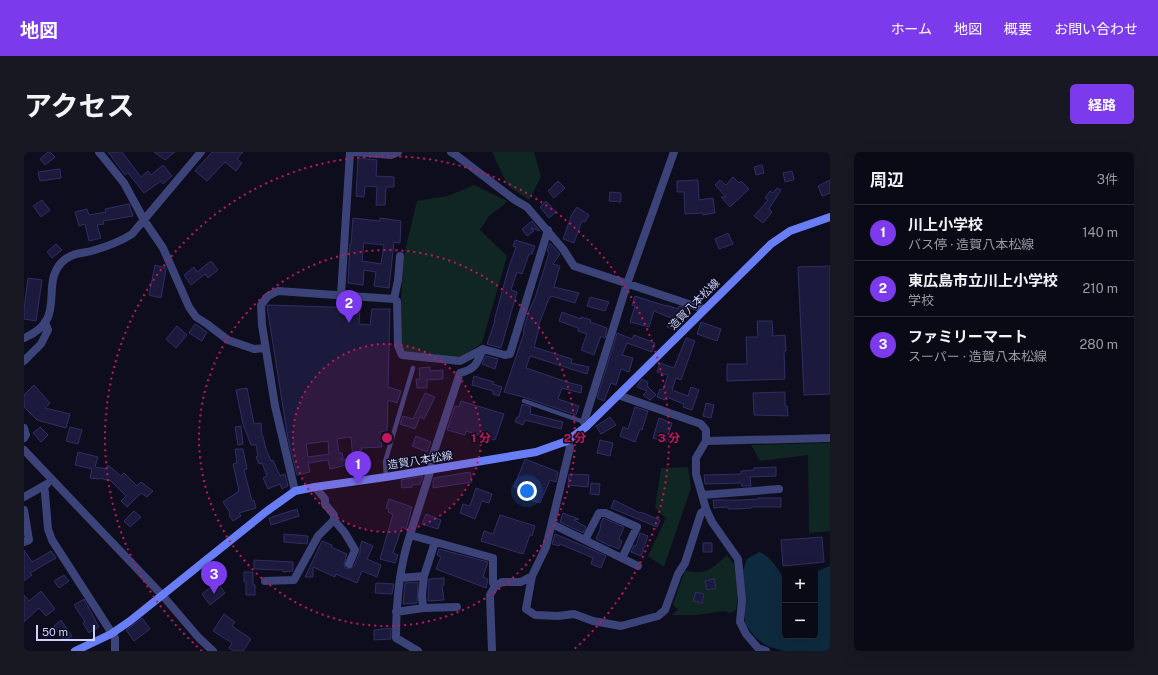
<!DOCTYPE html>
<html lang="ja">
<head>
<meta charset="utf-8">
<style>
  body { margin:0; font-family:"Public Sans","Noto Sans JP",sans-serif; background:#181823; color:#f1f3f6 }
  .controls { position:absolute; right:12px; bottom:12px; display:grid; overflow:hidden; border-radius:6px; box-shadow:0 4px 16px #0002 }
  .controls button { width:36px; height:36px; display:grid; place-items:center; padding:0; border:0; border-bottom:1px solid #2a2b35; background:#0a0a16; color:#f1f3f6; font:20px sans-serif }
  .scale { position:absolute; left:12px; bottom:10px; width:59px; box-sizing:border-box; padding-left:4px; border:2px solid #cccffc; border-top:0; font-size:11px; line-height:14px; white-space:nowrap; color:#cccffc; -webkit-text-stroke:3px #0d0d1d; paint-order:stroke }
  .you { position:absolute; left:503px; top:339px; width:14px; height:14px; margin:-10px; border:3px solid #fff; border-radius:50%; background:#1a73e8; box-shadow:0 0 0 6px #1a73e833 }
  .badge { display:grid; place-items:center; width:26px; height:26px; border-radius:50%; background:#7c3aed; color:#fff; font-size:13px; font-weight:700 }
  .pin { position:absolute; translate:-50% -33px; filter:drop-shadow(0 1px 2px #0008) }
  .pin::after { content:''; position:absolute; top:21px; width:14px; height:12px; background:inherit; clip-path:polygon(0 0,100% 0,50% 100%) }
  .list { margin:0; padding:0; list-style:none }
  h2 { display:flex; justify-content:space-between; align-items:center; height:52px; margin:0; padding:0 16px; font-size:17px }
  h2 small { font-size:13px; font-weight:400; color:#999aa1 }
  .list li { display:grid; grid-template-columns:26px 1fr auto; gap:12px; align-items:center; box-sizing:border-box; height:56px; padding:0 16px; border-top:1px solid #2a2b35 }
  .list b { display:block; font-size:15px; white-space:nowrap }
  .list p { margin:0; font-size:13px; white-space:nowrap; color:#999aa1 }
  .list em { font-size:13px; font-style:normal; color:#999aa1 }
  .map { position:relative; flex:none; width:806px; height:499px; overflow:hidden; border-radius:6px }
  header { display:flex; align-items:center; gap:24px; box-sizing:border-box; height:56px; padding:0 20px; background:#7c3aed; color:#fff }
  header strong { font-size:19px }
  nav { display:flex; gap:22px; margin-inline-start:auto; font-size:14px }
  .intro { display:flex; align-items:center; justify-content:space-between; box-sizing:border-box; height:96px; padding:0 24px }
  h1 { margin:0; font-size:28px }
  .button { padding:10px 18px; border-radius:6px; background:#7c3aed; color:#fff; font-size:14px; font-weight:700 }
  main { display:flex; gap:24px; padding:0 24px }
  aside { flex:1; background:#0a0a16; border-radius:6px; box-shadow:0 4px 16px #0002 }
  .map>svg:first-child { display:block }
</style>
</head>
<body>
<header>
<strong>地図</strong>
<nav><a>ホーム</a><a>地図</a><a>概要</a><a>お問い合わせ</a></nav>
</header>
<div class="intro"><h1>アクセス</h1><a class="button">経路</a></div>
<main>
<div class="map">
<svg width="806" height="499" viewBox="0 0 806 499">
  <rect width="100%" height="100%" fill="#0d0d1d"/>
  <path fill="#102622" d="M468 0H510L517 25 505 48 484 34Z
    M450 33 483 49 481 52 465 64 456 78 483 104 458 191 434 207H408L375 197 379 108 388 69 393 49 424 44Z
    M806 291V379L785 381 784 303 736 309 727 293Z
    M664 315 667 336 640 415 624 404 642 366 631 356 637 316Z
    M703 403 710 412 714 443 712 458 707 461 699 459 673 463H647L654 458 649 452 661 418C680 425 690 415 703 403Z"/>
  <path fill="#0e2a3f" d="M735 400C744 402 752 414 757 422 759 425 758 428 761 431V484H791V420L806 414V499H760L743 494 731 485 721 472V441L719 419 723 407Z"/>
  <path fill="#1b1a3c" stroke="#2f2e67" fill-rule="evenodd" d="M24 0H26L31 5 21 13 16 7Z
    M84 0H98L117 25 124 19 127 23 139 13 148 24 139 32 137 29 120 41 104 21 101 23Z
    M130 0H151L141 8Z
    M188 0H219L213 7 218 11 212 19 201 10 183 29 171 19Z
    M334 6 353 8 352 24 370 25V35H362L361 53H352L353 35 341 34 340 45 332 44Z
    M738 13 740 21 732 23 730 15Z
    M36 17 37 26 16 29 14 20Z
    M768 19 770 28 761 30 759 21Z
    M709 25 715 31 717 29 725 37 706 55 697 45H702L691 33 696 28 702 33Z
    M674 28 675 48 689 46 691 61 679 63V61L661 62 660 40H653V29Z
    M806 28V41L798 44 794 34Z
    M534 29 541 36 530 46 524 39Z
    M753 36 757 38 745 57 748 60 739 71 730 64 744 48 741 46 746 39 749 41Z
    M586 40 597 41V50L585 49Z
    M18 48 26 58 17 65 9 54Z
    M522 49 532 60 525 66 516 55Z
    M105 52 109 64 79 69 80 72 73 73 77 86 65 89 61 72 55 74 51 60 63 57 65 63 82 60 81 57Z
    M553 55 565 63 561 70 558 69 550 91 539 87 548 62Z
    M329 66 356 69V66L377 69 376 91 370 90 365 136 350 134 352 120 340 118 339 133 324 131 326 92H327ZM340 91 360 93 357 112 338 109Z
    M508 69 516 79 507 76 510 79 503 84 498 77Z
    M704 81 709 92 695 97 691 87Z
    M491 88 511 94 508 102H505L498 122 493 120 487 138 493 140 477 196 463 192 471 169H470L484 118 492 95 489 94Z
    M526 91 536 102 529 112 536 114 530 135 555 141 551 151 527 144 526 146H525L514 175 515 176 510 195 548 207 547 211 565 215 563 222 506 204 502 216 543 230 558 234 557 241 538 236 534 247 555 254 552 263 499 245 480 240 500 181 499 180 505 159 511 146 525 101 523 99Z
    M32 92 38 98 28 106 23 100Z
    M187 109 194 118 184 126 181 122 167 133 160 123 170 115 173 120Z
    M131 113 142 116V117L137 146 125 143Z
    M806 114V242L780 243 774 115Z
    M4 126 18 128 12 169 0 167V157Z
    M611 144 642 154V153L654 157 655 154 663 157 661 163 658 162 652 178 643 175 647 166 630 159 625 175 606 170 611 154 608 153Z
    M566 145 585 150 581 159 563 154Z
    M244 153 336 156 335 172 346 173 348 157H366L364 235 377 239 373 251 364 248 363 279 356 280 358 295 337 296 338 298 335 299 336 312H327L306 317 304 308 284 311 286 320 273 323 264 287 243 154ZM327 285 329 307 316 308V307L319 306 318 301H315L313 287ZM304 289 305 302 284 305 282 292Z
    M538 160 557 167V165L567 168 566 170 583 176 581 186 577 184 570 203 557 198 563 182 554 179V176L535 169Z
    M733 169H748L749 184 761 183 762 199H760L761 227 703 229V212H723L722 185H734Z
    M677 170 697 177 693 189 673 182Z
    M171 172 183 180 178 189 165 181Z
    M153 174 163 183 152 196 142 187Z
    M593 181 608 187 610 183 631 191 628 200 603 191 598 203 609 206 605 220 597 217 592 233 587 231 580 249 573 246Z
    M662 186 671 189 657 228 652 226 648 238 664 244 667 235 675 238 668 258 659 255 660 252 642 245 641 248 633 245 636 237 639 238 644 223 633 220 636 211 650 216Z
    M462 204 474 207 471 217 458 212Z
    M406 215V219L419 218V227L403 228V236H393L392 227H396L395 216Z
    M450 224 470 230 469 232 478 235 475 244 469 242V239L448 233Z
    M618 227 624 230 623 234 632 243 626 248 619 243 623 239 613 235 615 231Z
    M10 233 26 251 21 256 46 262 42 276 13 268 0 255V243Z
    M223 236 230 272 237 271 238 284H239L242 297 247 309 249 308 256 324 261 322 264 334 258 337 256 332 244 337 239 326 243 324 238 311 235 312 232 305 234 304 232 293H227L219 272 212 238Z
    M761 240V254H763L764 264 730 263 729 241Z
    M401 241 411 245 400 267 396 265 391 277 376 272 379 264 389 267Z
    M437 249 480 262 471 288 442 279 441 283 423 278 431 254 435 255Z
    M682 251 690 253 687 266 679 264Z
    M498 252 507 255 506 262 539 270 537 277 501 268 499 273 491 270 493 265H495Z
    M611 255 624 259 618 278 616 277 611 290 596 284 599 275 604 277Z
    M586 265 592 273 577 282 572 274Z
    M635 266 648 271 642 290 629 286Z
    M217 274 219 292 214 293 211 275Z
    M16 275 24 283 17 290 9 281Z
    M46 275 58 278 54 292 42 289Z
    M392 284 407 290 403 300 388 294Z
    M576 288 589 291 586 304 573 301Z
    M211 297H219L223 317 220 318 228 349 230 348 232 356 215 361 217 364 209 369 205 363 206 361 199 350 215 339 209 312 213 311Z
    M54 300 74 305 71 315 83 317 84 313 97 324 100 321 113 334 117 330 129 339 123 345 117 341 103 355 97 349 102 344 87 329 75 326V327L66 326 68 317 51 313Z
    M501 307 534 320 532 330 526 328 516 351 507 348 509 342 490 335Z
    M752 315V324L726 325 727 334H718L717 331 681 332 680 323 717 322V319L730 318V316Z
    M446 320 448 330 409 336V330L410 326Z
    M545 322 565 323 564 335 544 333Z
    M399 324 396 332 388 333V335L378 336 377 328Z
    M567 331 576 332 575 343 566 342Z
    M452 336 468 342 465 351 458 349 451 367 436 361 439 352 446 354Z
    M734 346H757V355H727V356L713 357H704V355L690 356 689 348H718L734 347Z
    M365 347 388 355 382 377 378 375 369 401 374 403 371 411 356 407 369 362 364 360 365 357 362 356Z
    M590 348 616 361 617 360 636 368 633 375 587 356Z
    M273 357 275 364 247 373 245 366Z
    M110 359 117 365 106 375 100 369Z
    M539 361 555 367 550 368 562 375 559 381 536 370Z
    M402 362 417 368 414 377 398 372Z
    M476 363 511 374 508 384 506 383 499 402 457 389 460 379 469 382Z
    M579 366 600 375 595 387 598 389 595 397 586 393V394L572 387 577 375 576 374Z
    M616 381 624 384 617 404 607 400 610 393 612 394Z
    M260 382 284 384 283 392 260 390Z
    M531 382 560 394 582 404 577 416 567 412 569 406 536 392 535 394 528 392Z
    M798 385 800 410 759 414 757 388Z
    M298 389 308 393 307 395 323 402 320 412 321 416 325 417 330 414 336 400V395L338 389 349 394 343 407 357 413 353 425 338 419 333 431 312 422 311 425 289 415V425H281Z
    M679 391H688V400H679Z
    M415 397 464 410 459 425 464 427 462 436 412 417 417 405 413 403Z
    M0 398 8 410 27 399 32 406 6 421 8 423 0 429Z
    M230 408 269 410V419L259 420V418L230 417Z
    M220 420H229V433H231V443H222V430H220Z
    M40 423 45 429 35 436 30 429Z
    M420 426V433L418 434 420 448 404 449 405 427Z
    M690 427 692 436 683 438 681 429Z
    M193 430 201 441 186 453 178 442Z
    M394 430 393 451 379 452 381 431Z
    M352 431 370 432 368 442 351 441Z
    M17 439 31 457 22 464 15 456 0 470V443L5 449Z
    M672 440 680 442 678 451 669 449Z
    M60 447 75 475 65 481 59 471 61 470 50 453Z
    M200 462 211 470 208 474 227 487 219 499H210L205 496 208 491 189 479Z
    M118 466 126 477 110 489 102 478Z
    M37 468 48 484 40 489 30 474Z
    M367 476V487L350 488V478Z"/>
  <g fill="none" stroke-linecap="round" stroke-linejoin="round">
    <path stroke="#3b4379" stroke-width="4.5" d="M500 249 560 270
      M362 325 361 310 389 216"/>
    <path stroke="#3b4379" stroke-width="8" d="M75 0 100 31 120 68 139 96 165 155 172 165 183 172 204 188 230 197 241 196
      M330 0 367 3 374 0
      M427 0 432 3 491 48 503 55 539 97 550 114 680 157
      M317 143 326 0
      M370 147 374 128 376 104
      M0 186C44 168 16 135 37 111 47 100 58 102 71 98 84 94 96 90 108 82L177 0
      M459 197C453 211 452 217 436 221L407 309V317L386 383 469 406V431L471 434
      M0 209 17 192 24 178 21 170
      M594 243 677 272 682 278V289L672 306V322L682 357 688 370 714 407 718 448 716 470 722 482 734 496 742 499
      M563 274 560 270 603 132 650 0
      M0 276 2 283 0 286
      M543 289 546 295 522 395 508 424 502 457 511 463 534 464 550 462 569 469 597 474 634 464 641 458 654 422 661 411 677 361 682 357
      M20 335 21 341 24 377 28 388 91 486V499
      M271 339 251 254 238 173 237 153 244 144 254 139 370 147 373 149 374 194 378 203 436 209 459 197 481 203 486 202 524 78
      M678 343 755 337
      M0 345 23 332
      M0 358 5 388 0 390
      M310 368 321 381 331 398 325 412
      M528 372 614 414
      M386 383C375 416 372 451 372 486L394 499
      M561 388 575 361H581L613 375 598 406
      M376 426 400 424
      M241 429 270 428 294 384 310 368V363L301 352V347L291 335
      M399 456 398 443 400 424 411 390
      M372 460 399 456 433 455
      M468 499 466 443 471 434 478 430H497L508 424"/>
    <path stroke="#3b4379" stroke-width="8" d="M682 289 806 286
      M0 298 139 444 175 486 189 499"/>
    <path stroke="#697ef6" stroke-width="8" d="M51 499 87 482 106 469 243 359 271 339 291 335 362 325 512 300 543 289 563 274 747 92 766 79 806 65"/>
  </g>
  <circle cx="363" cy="286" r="94" fill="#c2185b" fill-opacity=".12"/>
  <g fill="none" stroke="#c2185b" stroke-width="2" stroke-dasharray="2 4">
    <circle cx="363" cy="286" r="94"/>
    <circle cx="363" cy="286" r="188"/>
    <path d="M178 499A282 282 0 1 1 548 499"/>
  </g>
  <g text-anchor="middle" stroke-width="3" stroke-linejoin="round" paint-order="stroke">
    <g font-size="11" fill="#cccffc" stroke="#0d0d1d">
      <text transform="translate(670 152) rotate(-45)" y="4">造賀八本松線</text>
      <text transform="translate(396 308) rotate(-9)" y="4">造賀八本松線</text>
    </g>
  </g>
  <circle cx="363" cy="286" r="6" fill="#c2185b" stroke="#0d0d1d" stroke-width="2"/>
  <g font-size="12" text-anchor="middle" font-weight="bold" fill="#c2185b" stroke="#0d0d1d" stroke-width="3" stroke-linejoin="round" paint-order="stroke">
    <text x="457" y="290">1 分</text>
    <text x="551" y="290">2 分</text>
    <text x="645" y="290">3 分</text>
  </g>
</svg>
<div class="controls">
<button>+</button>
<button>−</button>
</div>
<div class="scale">50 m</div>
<div class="you"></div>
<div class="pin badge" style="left:334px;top:332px">1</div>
<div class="pin badge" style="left:325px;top:171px">2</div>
<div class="pin badge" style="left:190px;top:442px">3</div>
</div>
<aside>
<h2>周辺<small>3件</small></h2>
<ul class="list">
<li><span class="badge">1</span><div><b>川上小学校</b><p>バス停 · 造賀八本松線</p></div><em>140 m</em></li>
<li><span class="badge">2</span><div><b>東広島市立川上小学校</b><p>学校</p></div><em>210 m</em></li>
<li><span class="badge">3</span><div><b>ファミリーマート</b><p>スーパー · 造賀八本松線</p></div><em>280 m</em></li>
</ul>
</aside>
</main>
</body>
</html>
